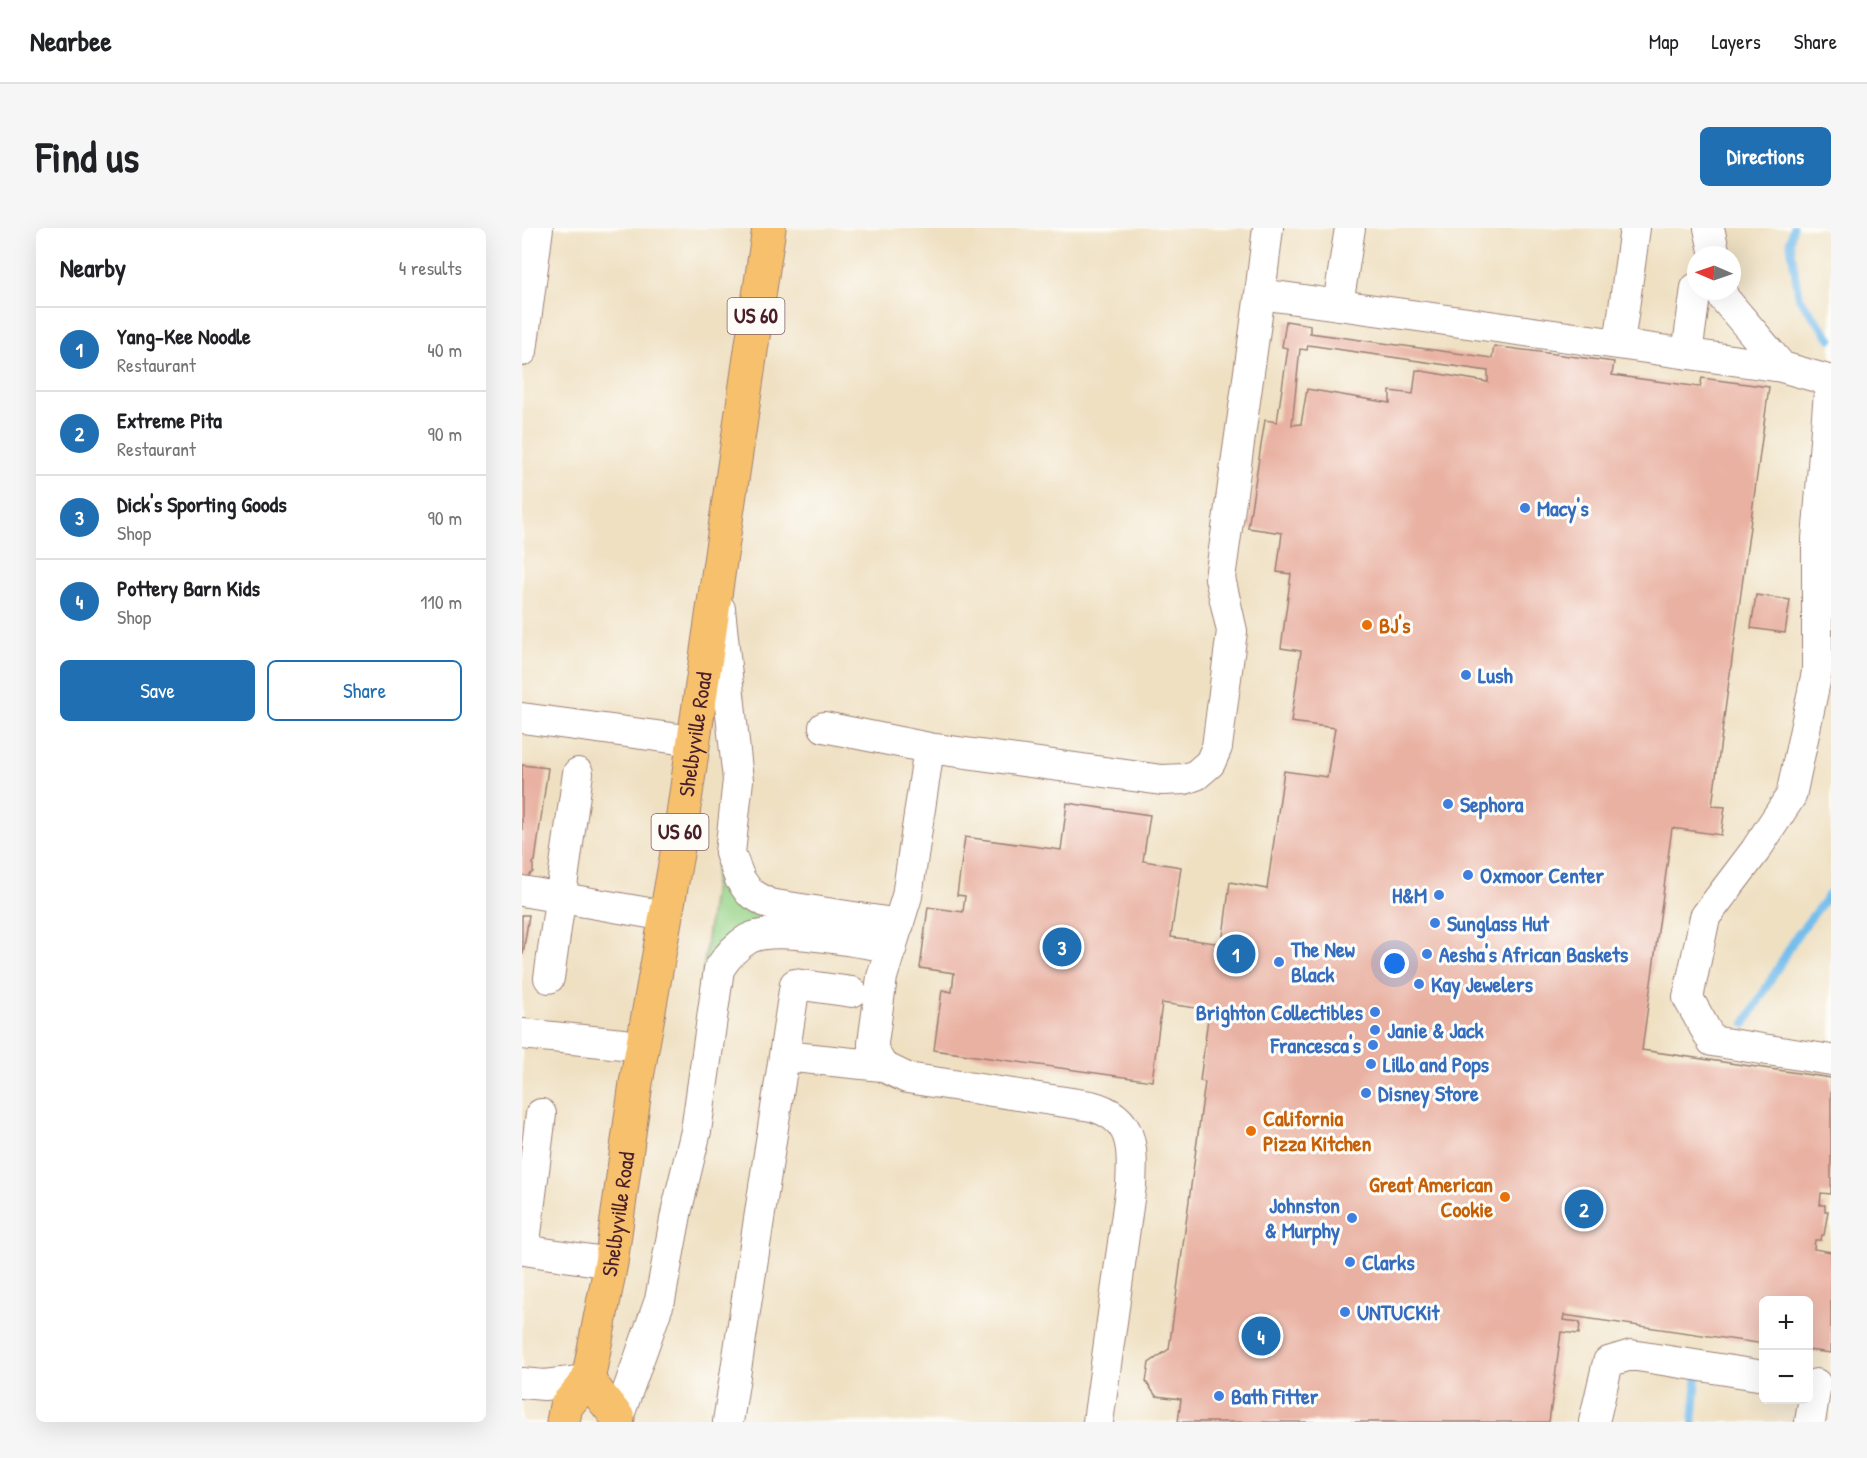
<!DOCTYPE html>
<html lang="en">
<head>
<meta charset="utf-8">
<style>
  body { margin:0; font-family:"Patrick Hand",sans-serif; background:#f6f6f6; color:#202124 }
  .controls { position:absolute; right:18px; bottom:18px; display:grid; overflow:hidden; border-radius:9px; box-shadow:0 6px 24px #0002 }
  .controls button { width:54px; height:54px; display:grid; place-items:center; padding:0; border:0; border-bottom:2px solid #e0e0e0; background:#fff; color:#202124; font:30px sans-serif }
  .compass { position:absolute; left:1165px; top:18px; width:54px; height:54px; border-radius:50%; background:#fff; box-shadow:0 6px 24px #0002; rotate:272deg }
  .you { position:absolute; left:873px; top:736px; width:21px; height:21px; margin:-15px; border:4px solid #fff; border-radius:50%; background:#1a73e8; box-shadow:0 0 0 9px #1a73e833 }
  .badge { display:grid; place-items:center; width:39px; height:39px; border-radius:50%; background:#1f6fb2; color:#fff; font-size:20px; font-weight:700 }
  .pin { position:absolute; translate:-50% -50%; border:3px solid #fff; box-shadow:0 2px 6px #0006 }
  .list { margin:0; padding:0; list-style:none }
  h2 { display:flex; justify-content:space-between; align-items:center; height:78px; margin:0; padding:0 24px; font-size:26px }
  h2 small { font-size:20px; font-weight:400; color:#757577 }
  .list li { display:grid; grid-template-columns:39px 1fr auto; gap:18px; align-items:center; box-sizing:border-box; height:84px; padding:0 24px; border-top:2px solid #e0e0e0 }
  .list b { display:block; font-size:22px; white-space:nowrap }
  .list p { margin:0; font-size:20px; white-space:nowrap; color:#757577 }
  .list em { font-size:20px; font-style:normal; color:#757577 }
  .actions { display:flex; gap:12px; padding:18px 24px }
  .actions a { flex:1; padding:14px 0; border:2px solid #1f6fb2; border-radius:9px; text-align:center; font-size:21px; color:#1f6fb2 }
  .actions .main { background:#1f6fb2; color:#fff }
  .map { position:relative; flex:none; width:1309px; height:1194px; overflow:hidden; border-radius:9px }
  header { display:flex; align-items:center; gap:36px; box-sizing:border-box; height:84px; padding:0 30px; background:#fff; border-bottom:2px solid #e0e0e0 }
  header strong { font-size:28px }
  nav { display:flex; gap:33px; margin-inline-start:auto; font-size:21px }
  .intro { display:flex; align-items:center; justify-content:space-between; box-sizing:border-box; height:144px; padding:0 36px }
  h1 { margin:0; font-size:42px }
  .button { padding:15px 27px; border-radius:9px; background:#1f6fb2; color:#fff; font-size:21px; font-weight:700 }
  main { display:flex; gap:36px; padding:0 36px }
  aside { flex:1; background:#fff; border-radius:9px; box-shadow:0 6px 24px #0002 }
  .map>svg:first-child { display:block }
</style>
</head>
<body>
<header>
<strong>Nearbee</strong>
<nav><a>Map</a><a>Layers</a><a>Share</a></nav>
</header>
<div class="intro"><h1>Find us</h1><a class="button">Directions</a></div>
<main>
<aside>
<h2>Nearby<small>4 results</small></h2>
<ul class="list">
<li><span class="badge">1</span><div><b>Yang-Kee Noodle</b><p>Restaurant</p></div><em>40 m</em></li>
<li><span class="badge">2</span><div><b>Extreme Pita</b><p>Restaurant</p></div><em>90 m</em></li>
<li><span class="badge">3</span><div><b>Dick's Sporting Goods</b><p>Shop</p></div><em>90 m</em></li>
<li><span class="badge">4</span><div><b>Pottery Barn Kids</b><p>Shop</p></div><em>110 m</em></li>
</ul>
<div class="actions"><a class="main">Save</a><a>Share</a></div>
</aside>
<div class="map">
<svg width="1309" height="1194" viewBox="0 0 1309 1194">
  <rect width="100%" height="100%" fill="#fdfcf7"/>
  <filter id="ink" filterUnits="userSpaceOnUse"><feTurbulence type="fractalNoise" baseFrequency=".0167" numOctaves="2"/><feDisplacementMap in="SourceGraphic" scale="12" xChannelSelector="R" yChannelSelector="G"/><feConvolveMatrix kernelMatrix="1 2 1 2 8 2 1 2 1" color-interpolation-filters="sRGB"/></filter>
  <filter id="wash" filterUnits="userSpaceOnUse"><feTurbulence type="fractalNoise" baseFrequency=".008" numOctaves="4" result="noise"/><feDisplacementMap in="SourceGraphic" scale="24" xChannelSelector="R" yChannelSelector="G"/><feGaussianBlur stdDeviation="1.35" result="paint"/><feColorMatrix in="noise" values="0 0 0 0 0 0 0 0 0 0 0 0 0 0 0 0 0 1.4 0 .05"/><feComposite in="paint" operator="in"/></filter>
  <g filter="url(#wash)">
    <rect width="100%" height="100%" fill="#efe0c2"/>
    <path fill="#96d388" stroke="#70795a" stroke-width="1.5" d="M198 609 257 695 183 761 179 760Z"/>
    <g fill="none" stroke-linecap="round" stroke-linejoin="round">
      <path stroke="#74bded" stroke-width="8" d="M1271 0 1268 13 1277 70 1309 111
        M1223 796 1274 709 1309 664
        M1171 1194 1175 1150"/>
    </g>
    <g id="blocks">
      <path fill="#e9b1a2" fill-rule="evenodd" d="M764 93 788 97V105L970 130 972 118 1092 134 1090 147 1178 159 1180 150 1247 159 1190 578 1203 579 1199 607 1150 600 1120 822 1309 850V966L1299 965 1298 977H1303V983H1306L1302 1007H1300L1299 1012H1293L1292 1021 1309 1024V1125L1286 1122V1072H1242V1116L1042 1087 1041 1092 1058 1094 1057 1106 1039 1104 1027 1194H656L659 1171 634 1168 624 1154 627 1135 647 1121 683 854 678 853 687 782 640 775 630 853 412 822 420 762 430 764 432 745 398 740 406 679 441 684 443 668 435 667 443 609 539 622 545 575 628 587 621 633 659 639 649 709 700 716 708 654 745 661 762 543 805 549 813 500 769 494 779 423 759 420 769 346 755 344 760 305 726 300 743 192 755 194 766 120 760 119ZM786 117 966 143V154L894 142 891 166 868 163V175L785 161 779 196 770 197 778 121 785 122Z
        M1234 367 1268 372 1263 405 1229 400Z
        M0 537 26 540 13 633 11 635V644L5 649H0Z
        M0 687H7L1 726H0Z"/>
    </g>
  </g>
  <g filter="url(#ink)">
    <use href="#blocks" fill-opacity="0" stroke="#9c8076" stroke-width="1.5"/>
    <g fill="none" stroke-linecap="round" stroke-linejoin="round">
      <defs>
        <path id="minor" d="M1187 0 1193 27
          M1200 63 1201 69 1260 139
          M738 66 746 0
          M816 77 828 0
          M1097 116 1113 0
          M0 123 16 0
          M1165 126 1174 60
          M1308 152 1295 311V444L1269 568 1233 623 1183 689 1166 770 1190 813 1309 832
          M198 381 216 552 208 625 218 651 227 664 247 676 377 696
          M0 490 172 513
          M302 499 407 520
          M0 663 144 688
          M27 750 56 545
          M0 806 121 818
          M262 828 360 838
          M19 886 2 1022 89 1035
          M0 1155 22 1157 66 1152
          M96 1190 138 1072 155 981 174 903 197 741C204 730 214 718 226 711 251 696 338 715 370 719
          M206 1194 273 756 330 764
          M576 1194 609 957C611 920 612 889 569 878L385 850 360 838 351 821V815L360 749 385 668 407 520 640 552 663 551 674 547 688 535 695 519 710 403 698 350 738 66 1260 139 1309 153
          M1072 1194 1086 1134 1109 1127 1242 1148
          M1288 1194 1294 1156"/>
        <g id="major">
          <path d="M66 1152 96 1190 95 1194"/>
          <path id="s1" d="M41 1194 44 1178 66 1152 89 1035 114 855 156 620 247 0"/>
        </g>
      </defs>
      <use href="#minor" stroke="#9c8076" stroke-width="32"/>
      <use href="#major" stroke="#9c8076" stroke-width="35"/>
      <use href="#minor" stroke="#fff" stroke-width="30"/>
      <use href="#major" stroke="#f7c06c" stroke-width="33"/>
    </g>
  </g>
  <g fill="#3f7fe0" stroke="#fdfcf7" stroke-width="2">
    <circle cx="1003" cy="280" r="6"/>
    <circle cx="944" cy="447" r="6"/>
    <circle cx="926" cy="576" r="6"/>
    <circle cx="946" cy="647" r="6"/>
    <circle cx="917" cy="667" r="6"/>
    <circle cx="913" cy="695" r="6"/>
    <circle cx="905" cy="726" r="6"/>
    <circle cx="757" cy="734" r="6"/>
    <circle cx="897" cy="756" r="6"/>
    <circle cx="853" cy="784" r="6"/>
    <circle cx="853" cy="802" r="6"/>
    <circle cx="851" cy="817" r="6"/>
    <circle cx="849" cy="836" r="6"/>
    <circle cx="844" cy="865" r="6"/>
    <circle cx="830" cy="990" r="6"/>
    <circle cx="828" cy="1034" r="6"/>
    <circle cx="823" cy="1084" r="6"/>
    <circle cx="697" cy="1168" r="6"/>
  </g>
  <g fill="#e8710a" stroke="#fdfcf7" stroke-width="2">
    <circle cx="845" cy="397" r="6"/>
    <circle cx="729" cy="903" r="6"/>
    <circle cx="983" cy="969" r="6"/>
  </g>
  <g text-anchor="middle" stroke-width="6" stroke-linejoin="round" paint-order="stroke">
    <g fill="#fdfcf7" stroke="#806168" stroke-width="1.5">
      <rect x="205.5" y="70" width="57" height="36" rx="4.5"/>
      <rect x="129.5" y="586" width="57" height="36" rx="4.5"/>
    </g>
    <g font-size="21" font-weight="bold" fill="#4a1f2b">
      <text x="234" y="95">US 60</text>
      <text x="158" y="611">US 60</text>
    </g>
    <g font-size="22" font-weight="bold" fill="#366cbe" stroke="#fdfcf7" text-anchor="start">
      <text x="1015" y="288">Macy's</text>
      <text x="956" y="455">Lush</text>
      <text x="938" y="584">Sephora</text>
      <text x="958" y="655">Oxmoor Center</text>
      <text x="905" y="675" text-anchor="end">H&amp;M</text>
      <text x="925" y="703">Sunglass Hut</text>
      <text x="769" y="729">The New<tspan x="769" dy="25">Black</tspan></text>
      <text x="917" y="734">Aesha's African Baskets</text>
      <text x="909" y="764">Kay Jewelers</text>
      <text x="841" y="792" text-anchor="end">Brighton Collectibles</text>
      <text x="865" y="810">Janie &amp; Jack</text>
      <text x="839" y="825" text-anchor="end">Francesca's</text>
      <text x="861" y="844">Lillo and Pops</text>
      <text x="856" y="873">Disney Store</text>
      <text x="818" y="985" text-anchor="end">Johnston<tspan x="818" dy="25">&amp; Murphy</tspan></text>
      <text x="840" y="1042">Clarks</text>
      <text x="835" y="1092">UNTUCKit</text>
      <text x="709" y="1176">Bath Fitter</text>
    </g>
    <g font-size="22" font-weight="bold" fill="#c56008" stroke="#fdfcf7" text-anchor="start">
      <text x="857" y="405">BJ's</text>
      <text x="741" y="898">California<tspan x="741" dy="25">Pizza Kitchen</tspan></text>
      <text x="971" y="964" text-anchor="end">Great American<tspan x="971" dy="25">Cookie</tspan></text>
    </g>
    <g font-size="22" fill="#4a1f2b" stroke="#fdfcf7">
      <text dy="8" stroke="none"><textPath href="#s1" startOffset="705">Shelbyville Road</textPath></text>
      <text dy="8" stroke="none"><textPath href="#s1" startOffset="219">Shelbyville Road</textPath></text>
    </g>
  </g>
</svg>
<div class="controls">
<button>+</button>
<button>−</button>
</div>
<svg class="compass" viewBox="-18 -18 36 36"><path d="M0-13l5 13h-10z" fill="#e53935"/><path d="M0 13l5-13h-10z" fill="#757577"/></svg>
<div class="you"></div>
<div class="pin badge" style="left:714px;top:726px">1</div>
<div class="pin badge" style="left:1062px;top:981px">2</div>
<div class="pin badge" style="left:540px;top:719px">3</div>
<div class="pin badge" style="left:739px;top:1108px">4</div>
</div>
</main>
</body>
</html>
